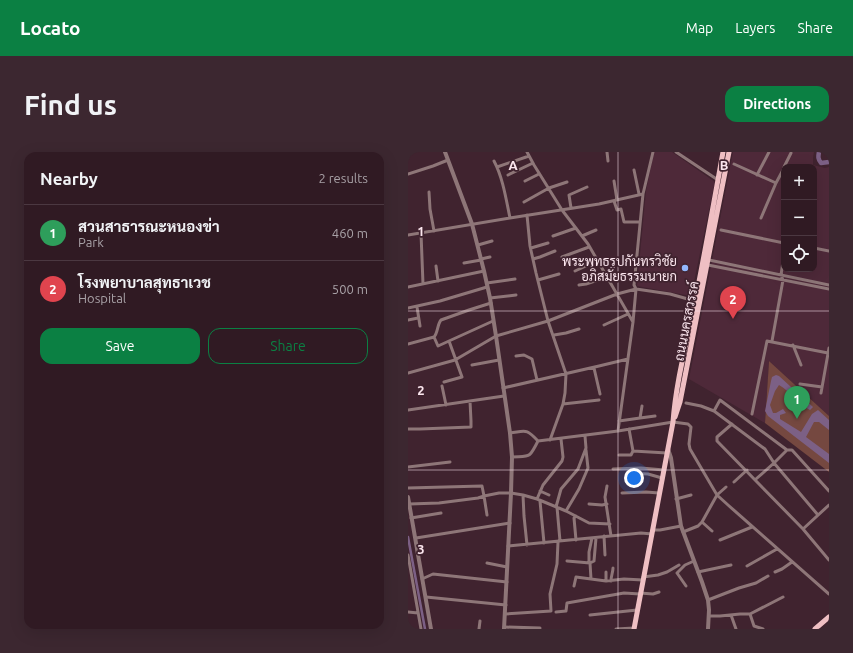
<!DOCTYPE html>
<html lang="en">
<head>
<meta charset="utf-8">
<style>
  body { margin:0; font-family:Ubuntu,Sarabun,sans-serif; background:#3c2730; color:#f1f3f6 }
  .controls { position:absolute; right:12px; top:12px; display:grid; overflow:hidden; border-radius:8px; box-shadow:0 4px 16px #0002 }
  .controls button { width:36px; height:36px; display:grid; place-items:center; padding:0; border:0; border-bottom:1px solid #4b3841; background:#301a23; color:#f1f3f6; font:20px sans-serif }
  .you { position:absolute; left:226px; top:326px; width:14px; height:14px; margin:-10px; border:3px solid #fff; border-radius:50%; background:#1a73e8; box-shadow:0 0 0 6px #1a73e833 }
  .badge { display:grid; place-items:center; width:26px; height:26px; border-radius:50%; background:#0b8043; color:#fff; font-size:13px; font-weight:700 }
  .pin { position:absolute; translate:-50% -33px; filter:drop-shadow(0 1px 2px #0008) }
  .pin::after { content:''; position:absolute; top:21px; width:14px; height:12px; background:inherit; clip-path:polygon(0 0,100% 0,50% 100%) }
  .list { margin:0; padding:0; list-style:none }
  h2 { display:flex; justify-content:space-between; align-items:center; height:52px; margin:0; padding:0 16px; font-size:17px }
  h2 small { font-size:13px; font-weight:400; color:#a8a1a6 }
  .list li { display:grid; grid-template-columns:26px 1fr auto; gap:12px; align-items:center; box-sizing:border-box; height:56px; padding:0 16px; border-top:1px solid #4b3841 }
  .list b { display:block; font-size:15px; white-space:nowrap }
  .list p { margin:0; font-size:13px; white-space:nowrap; color:#a8a1a6 }
  .list em { font-size:13px; font-style:normal; color:#a8a1a6 }
  .actions { display:flex; gap:8px; padding:12px 16px }
  .actions a { flex:1; padding:9px 0; border:1px solid #0b8043; border-radius:12px; text-align:center; font-size:14px; color:#0b8043 }
  .actions .main { background:#0b8043; color:#fff }
  .icon { flex:none; width:22px; height:22px; fill:none; stroke:currentColor; stroke-width:2; stroke-linecap:round; stroke-linejoin:round }
  .map { position:relative; flex:none; width:421px; height:477px; overflow:hidden; border-radius:12px }
  header { display:flex; align-items:center; gap:24px; box-sizing:border-box; height:56px; padding:0 20px; background:#0b8043; color:#fff }
  header strong { font-size:19px }
  nav { display:flex; gap:22px; margin-inline-start:auto; font-size:14px }
  .intro { display:flex; align-items:center; justify-content:space-between; box-sizing:border-box; height:96px; padding:0 24px }
  h1 { margin:0; font-size:28px }
  .button { padding:10px 18px; border-radius:12px; background:#0b8043; color:#fff; font-size:14px; font-weight:700 }
  main { display:flex; gap:24px; padding:0 24px }
  aside { flex:1; background:#301a23; border-radius:12px; box-shadow:0 4px 16px #0002 }
  .map>svg:first-child { display:block }
</style>
</head>
<body>
<header>
<strong>Locato</strong>
<nav><a>Map</a><a>Layers</a><a>Share</a></nav>
</header>
<div class="intro"><h1>Find us</h1><a class="button">Directions</a></div>
<main>
<aside>
<h2>Nearby<small>2 results</small></h2>
<ul class="list">
<li><span class="badge" style="background:#2e9e5b">1</span><div><b>สวนสาธารณะหนองข่า</b><p>Park</p></div><em>460 m</em></li>
<li><span class="badge" style="background:#e0444e">2</span><div><b>โรงพยาบาลสุทธาเวช</b><p>Hospital</p></div><em>500 m</em></li>
</ul>
<div class="actions"><a class="main">Save</a><a>Share</a></div>
</aside>
<div class="map">
<svg width="421" height="477" viewBox="0 0 421 477">
  <rect width="100%" height="100%" fill="#40232f"/>
  <path fill="#4e2939" fill-rule="evenodd" d="M246 0H264L307 30 283 144 229 134 238 39Z
    M325 0H406L405 6V13L417 16 421 15V264L361 209 357 271 281 227ZM376 15H406V117H376Z"/>
  <path fill="#754840" d="M361 209 421 264V320L357 271Z"/>
  <path fill="#7c6085" d="M368 223 371 224 405 255 402 258C390 252 383 240 371 233L367 239 362 253 365 261H368L375 257 378 261 372 263V267L393 280 404 262 410 258 421 268V278L411 270H406L398 285 421 302V311L360 264 357 259 363 229 364 225Z"/>
  <g fill="none" stroke-linecap="round" stroke-linejoin="round">
    <path stroke="#7c6085" stroke-width="2.5" d="M0 385 17 477"/>
    <path stroke="#7c6085" stroke-width="4.5" d="M411 0C410 5 410 7 413 11L421 10"/>
    <path stroke="#8e7678" stroke-width="3" d="M119 0 126 13 154 58 180 92 225 170
      M199 0 200 9
      M268 0 310 28
      M86 9C95 26 98 47 102 66
      M326 12 368 31 376 16
      M89 15 121 4
      M376 15 383 1
      M226 18 231 42
      M0 22 25 14 40 8
      M100 23 125 11
      M349 23 361 0
      M117 29 131 22
      M206 29 209 48
      M21 40 22 57 26 79
      M235 42 245 0
      M206 49 209 58 213 57 216 70H232
      M116 50 141 36 159 30
      M163 56 161 43 179 35
      M119 63 122 94 128 121 140 169 158 222 157 241 155 252 142 288
      M353 66 368 31
      M313 78 376 91
      M13 81 15 132
      M0 83 102 66 191 52 235 42 226 133 228 137 225 170 210 279
      M145 84 168 76
      M174 84 188 78
      M70 93 84 89
      M123 96 140 91
      M406 96 421 99
      M154 105 181 95
      M73 107 82 105
      M125 107 132 105 147 99
      M301 108 421 133
      M56 111 73 108
      M300 113 421 137
      M28 114 30 129
      M167 119 189 109
      M130 128 151 122
      M79 131 107 127
      M171 133 178 132 199 125
      M0 135 76 119
      M82 146 108 143
      M9 155 12 174
      M0 156 32 149 79 135
      M0 168 10 166
      M196 173 220 162
      M146 183 158 181 171 177
      M26 185C30 181 29 173 33 168L61 158 83 151
      M364 189 375 128 373 123 376 103
      M0 192 26 185 30 194 41 189
      M385 193 393 213
      M108 204 116 203 124 207 129 228
      M64 213 91 208
      M186 216 192 242
      M0 221 47 208 88 184 140 169 209 142 228 137 262 142 287 149
      M36 230 54 225 41 189 85 169
      M392 232 414 235
      M34 234 38 253
      M95 236 191 214 220 207
      M413 241 421 196
      M278 251 293 254 306 259 357 297 366 311 410 363
      M155 252 191 248
      M0 258 96 244
      M306 259 312 248 379 298
      M344 262 359 189 420 201
      M232 266 247 264
      M211 269 232 266 234 254
      M324 272 309 285V289L395 377 421 408
      M0 277H12L63 275V269L62 249
      M221 277 225 299
      M102 281C118 279 118 276 130 289 121 307 122 304 104 305
      M130 289 210 279 265 270 280 272 283 275 281 292 282 297 309 343 320 353 421 442
      M211 303H223L225 299 259 301
      M0 315 42 310
      M205 317 233 316 256 318
      M219 321 240 322 254 326
      M348 327 366 311 379 298H384L421 339
      M326 330 339 318
      M199 334 197 345 203 384
      M0 336 74 334 76 344 79 363
      M132 339 141 343
      M214 341 238 340 251 341
      M115 343 116 364 119 393
      M129 347 135 333 154 309 155 305 153 287
      M268 347 283 343
      M132 349 136 391
      M1 352 31 351 70 346 76 344 91 341H103L115 343 129 347 158 359 181 371 202 372
      M181 352 194 353 199 352
      M148 355 153 337 170 317 178 296 177 284
      M149 355 152 389
      M158 359 171 337 180 316 178 298
      M168 364 166 366 168 388
      M3 366 33 361
      M294 370 304 379
      M395 377 421 353
      M244 378H252L273 374
      M275 380 290 374 294 370 309 343 318 335
      M196 384 197 403
      M8 386 102 371
      M312 388 344 375
      M100 394 233 381 244 382
      M0 403 13 477
      M159 409 182 411
      M79 411 99 415
      M181 411V400L184 386
      M339 414 369 397
      M198 420V429
      M290 420 323 413
      M367 420 374 417 384 410
      M235 425 250 423 259 420 271 413
      M14 427 25 422 99 430
      M183 427 182 411 186 409 188 386
      M203 429C203 424 205 420 205 416
      M166 434 168 425 198 429 216 427 235 428
      M278 434 269 421 277 413 286 409
      M232 441 245 442 251 440
      M18 445 98 453
      M300 448 331 436 348 431 360 424
      M0 460 10 461
      M148 460 158 459 159 451 216 441 232 442
      M97 462 143 459 142 442 149 412 150 390
      M342 462 346 474 355 477
      M182 463 229 458
      M323 463 328 477
      M301 464H312L332 462H342L375 445
      M96 475 132 476
      M71 477 72 469
      M208 477 226 476"/>
    <path stroke="#8e7678" stroke-width="4" d="M37 0 64 72 76 119 82 146 88 184 102 281 104 305 103 341 96 477
      M260 297 263 306 273 374 294 430 300 448 301 458 300 477
      M0 345 23 477"/>
    <path stroke="#efbfc3" stroke-width="5" d="M267 265 272 250 321 0
      M226 477 265 270C268 229 279 190 287 150 297 100 306 50 315 0
      M407 477 421 465"/>
  </g>
  <path fill="none" stroke="#fbe6ee" stroke-width="1" stroke-opacity="0.55" d="M210 0V477M0 159H421M0 318H421"/>
  <circle fill="#93b7fd" stroke="#40232f" stroke-width="1.5" cx="277" cy="116" r="4"/>
  <g text-anchor="middle" stroke-width="3.5" stroke-linejoin="round" paint-order="stroke">
    <g font-size="13" fill="#fbe6ee" stroke="#40232f" text-anchor="end">
      <text x="269" y="114">พระพุทธรูปกันทรวิชัย<tspan x="269" dy="15">อภิสมัยธรรมนายก</tspan></text>
    </g>
    <g font-size="13" fill="#fbe6ee" stroke="#40232f">
      <text transform="translate(278 169) rotate(-79)" y="5">ถนนนครสวรรค์</text>
    </g>
  </g>
  <g font-size="13" text-anchor="middle" font-weight="bold" fill="#fbe6ee" stroke="#40232f" stroke-width="3.5" stroke-linejoin="round" paint-order="stroke">
    <text x="105" y="18">A</text>
    <text x="316" y="18">B</text>
    <text x="13" y="84">1</text>
    <text x="13" y="243">2</text>
    <text x="13" y="402">3</text>
  </g>
</svg>
<div class="controls">
<button>+</button>
<button>−</button>
<button><svg class="icon" aria-label="locate" viewBox="0 0 24 24"><circle cx="12" cy="12" r="6"/><path d="M12 2v4M12 18v4M2 12h4M18 12h4"/></svg></button>
</div>
<div class="you"></div>
<div class="pin badge" style="left:389px;top:267px;background:#2e9e5b">1</div>
<div class="pin badge" style="left:325px;top:167px;background:#e0444e">2</div>
</div>
</main>
</body>
</html>
